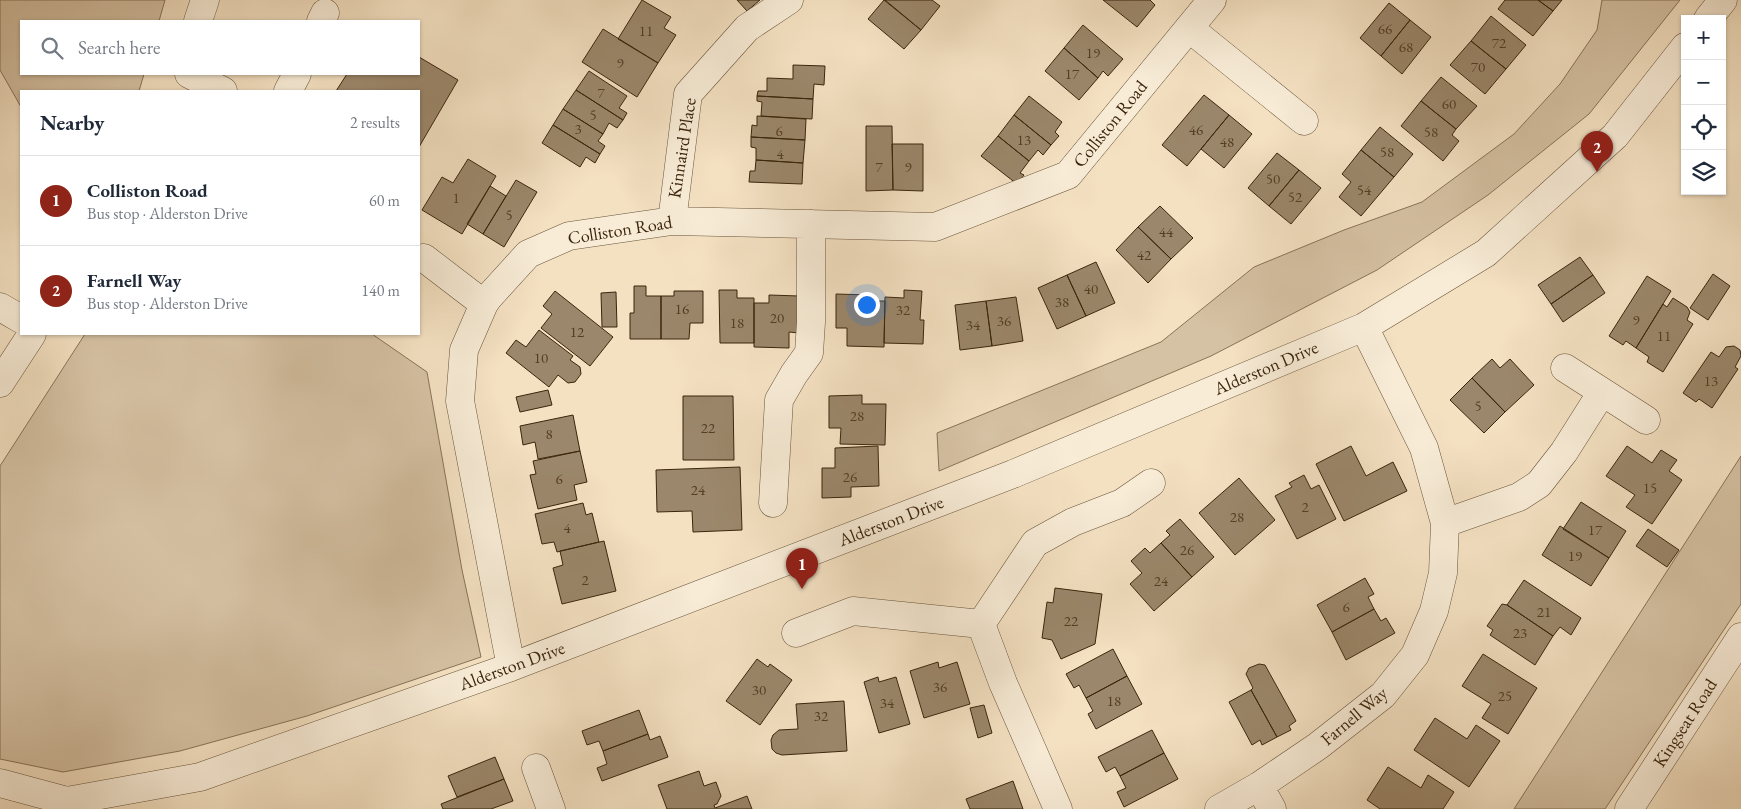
<!DOCTYPE html>
<html lang="en">
<head>
<meta charset="utf-8">
<style>
  body { margin:0; font-family:"EB Garamond",serif; background:#f6f6f7; color:#1f2937 }
  .controls { position:absolute; right:15px; top:15px; display:grid; overflow:hidden; border-radius:0px; box-shadow:0 1px 4px #0004 }
  .controls button { width:45px; height:45px; display:grid; place-items:center; padding:0; border:0; border-bottom:1px solid #e0e1e3; background:#fff; color:#1f2937; font:25px sans-serif }
  .you { position:absolute; left:866px; top:304px; width:18px; height:18px; margin:-12px; border:4px solid #fff; border-radius:50%; background:#1a73e8; box-shadow:0 0 0 8px #1a73e833 }
  .badge { display:grid; place-items:center; width:32px; height:32px; border-radius:50%; background:#8f2418; color:#fff; font-size:16px; font-weight:700 }
  .pin { position:absolute; translate:-50% -41px; filter:drop-shadow(0 1px 2px #0008) }
  .pin::after { content:''; position:absolute; top:26px; width:18px; height:15px; background:inherit; clip-path:polygon(0 0,100% 0,50% 100%) }
  .list { margin:0; padding:0; list-style:none }
  h2 { display:flex; justify-content:space-between; align-items:center; height:65px; margin:0; padding:0 20px; font-size:21px }
  h2 small { font-size:16px; font-weight:400; color:#747a83 }
  .list li { display:grid; grid-template-columns:32px 1fr auto; gap:15px; align-items:center; box-sizing:border-box; height:90px; padding:0 20px; border-top:1px solid #e0e1e3 }
  .list b { display:block; font-size:19px; white-space:nowrap }
  .list p { margin:0; font-size:16px; white-space:nowrap; color:#747a83 }
  .list em { font-size:16px; font-style:normal; color:#747a83 }
  .icon { flex:none; width:28px; height:28px; fill:none; stroke:currentColor; stroke-width:2; stroke-linecap:round; stroke-linejoin:round }
  .map { position:relative; flex:none; width:1741px; height:809px; overflow:hidden }
  .search { position:absolute; background:#fff; box-shadow:0 1px 4px #0004; left:20px; top:20px; width:400px; height:55px; display:flex; align-items:center; gap:12px; box-sizing:border-box; padding:0 18px; border-radius:0px; color:#747a83; font-size:19px }
  .panel { position:absolute; background:#fff; box-shadow:0 1px 4px #0004; left:20px; top:90px; width:400px; height:245px; border-radius:0px }
  .map>svg:first-child { display:block }
</style>
</head>
<body>
<div class="map">
<svg width="1741" height="809" viewBox="0 0 1741 809">
  <rect width="100%" height="100%" fill="#f4e1c2"/>
  <filter id="stains"><feTurbulence type="fractalNoise" baseFrequency=".004" numOctaves="4"/><feColorMatrix values="0 0 0 0 .2 0 0 0 0 .09 0 0 0 0 .02 0 0 0 .5 -.17"/></filter>
  <radialGradient id="worn" r=".72"><stop offset=".6" stop-color="#630" stop-opacity="0"/><stop offset="1" stop-color="#630" stop-opacity=".3"/></radialGradient>
  <path fill="#d5c1a3" stroke="#887358" d="M0 0H165L159 21H21V74H144L139 91H21V107L0 70Z
    M1602 0H1680L1589 114 1488 195 1377 270 1211 356 939 471 937 433 1161 342 1254 267 1344 230 1422 202 1514 134 1560 84 1597 30Z
    M85 334H372L427 372 462 570 481 657 307 716 180 751 63 772 0 759V466Z
    M1741 456V604L1605 809H1514Z"/>
  <path fill="#9b876b" stroke="#3b250d" d="M642 0 671 17 664 28 676 35 658 63 618 39Z
    M737 0H760L747 11Z
    M884 0 921 30 904 49 868 19Z
    M885 0H932L940 6 921 30Z
    M1103 0H1150L1155 5 1137 27Z
    M1505 0H1538L1553 11 1533 36 1498 9Z
    M1538 0H1562L1553 11Z
    M1389 3 1410 20 1381 56 1360 38Z
    M1491 16 1526 45 1506 69 1471 41Z
    M1410 20 1431 37 1402 74 1381 56Z
    M1083 25 1123 59 1108 76 1103 71 1098 78 1064 48Z
    M603 29 658 63 637 97 582 62Z
    M1471 41 1506 69 1485 94 1450 65Z
    M1064 48 1098 78 1079 100 1045 71Z
    M419 57 458 80 419 147V91H336L347 74H419Z
    M793 65 825 66 824 85 814 84 813 99 757 96 758 91H767V78L793 79Z
    M589 71 627 96 619 108 627 113 623 120 576 90Z
    M1441 77 1477 106 1456 129 1421 101Z
    M576 90 623 120 617 128 609 123 603 134 563 109Z
    M1204 95 1229 115 1187 166 1162 145Z
    M757 96 813 99 812 119 761 116 762 102 757 101Z
    M1029 96 1062 122 1055 132 1059 136 1051 145 1014 115Z
    M1421 101 1456 129 1452 135 1459 141 1443 161 1401 126Z
    M563 109 603 134 598 141 605 146 600 154 553 125Z
    M1014 115 1051 145 1043 155 1038 150 1029 161 998 136Z
    M1229 115 1252 134 1224 168 1201 149Z
    M757 116 806 119 805 140 751 137 752 125 757 126Z
    M553 125 600 154 595 163 586 157 580 167 542 143Z
    M866 126H892L893 190 866 191Z
    M1380 127 1413 154 1394 177 1361 150Z
    M998 136 1029 161 1020 173 1024 175 1017 184 981 156Z
    M751 137 805 140 803 163 756 160V148L751 147Z
    M892 144H923V191L893 190Z
    M1361 150 1394 177 1361 216 1339 197 1351 182 1342 174Z
    M1277 153 1299 170 1269 206 1248 188Z
    M468 159 496 176 462 234 422 210 442 177 453 183Z
    M756 160 803 163 802 184 749 182 750 171H755Z
    M1299 170 1321 188 1291 224 1269 206Z
    M516 180 537 192 504 247 483 234Z
    M490 186 506 196 483 234 467 224Z
    M1160 206 1193 238 1171 259 1138 227Z
    M1138 227 1171 259 1148 283 1116 250Z
    M1580 257 1593 275 1551 304 1538 285Z
    M1096 262 1115 303 1086 316 1067 275Z
    M1713 274 1730 286 1708 320 1690 308Z
    M1067 275 1086 316 1057 329 1038 288Z
    M1593 275 1605 293 1563 322 1551 304Z
    M1647 276 1671 291 1636 348 1626 341 1623 345 1609 336Z
    M634 286H646V296H661V339H630V313H634Z
    M719 290H737V298H754V343H720Z
    M904 290 922 291 920 320H924L923 344 884 343 885 297 904 298Z
    M555 291 613 337 590 366 541 328 552 314 543 306Z
    M674 291H703V323H690L689 339H661V296H674Z
    M616 292 617 327H602L601 293Z
    M836 294 869 295V301H885L884 347 847 346V328H836Z
    M769 295 799 296V333L789 332V348L754 347V303H769Z
    M1016 297 1023 341 992 346 986 301Z
    M1673 298 1687 307 1690 312 1687 320 1693 324 1663 372 1647 362 1649 357 1636 348 1663 304 1667 307Z
    M986 301 992 346 960 350 955 305Z
    M539 330 573 356 570 360 580 367 581 374 575 382 568 383 558 375 549 387 506 353 516 340 526 347Z
    M1734 346 1740 350 1741 356 1735 367 1738 369 1712 408 1699 399 1696 402 1683 393 1711 352 1719 357 1726 347Z
    M1492 359 1500 368 1510 359 1534 385 1505 412 1472 378Z
    M1472 378 1505 412 1484 433 1450 400Z
    M548 390 552 405 520 412 516 397Z
    M862 395V404H886L885 445 840 444 841 428H829V396Z
    M683 396H733L734 460H683Z
    M573 415 580 451 538 459 535 442 523 445 520 426Z
    M878 446 879 486 851 487V497L822 498V468H835V448Z
    M1351 446 1366 476 1393 462 1407 491 1344 521 1316 464Z
    M1627 446 1652 463 1661 450 1677 460 1669 471 1682 480 1652 524 1626 507 1635 495 1606 476Z
    M580 451 587 482 574 485 577 500 538 509 530 475 536 474 533 461Z
    M740 467 742 530 693 532 692 511 657 512 656 470Z
    M1304 475 1311 489 1319 485 1336 519 1297 539 1275 496 1292 487 1289 483Z
    M1239 478 1275 520 1235 555 1199 513Z
    M1581 502 1626 531 1609 558 1563 529Z
    M583 503 586 515 592 513 599 542 557 552 554 542 542 544 535 514Z
    M1180 519 1214 557 1192 577 1161 543 1170 535 1166 531Z
    M1560 526 1609 558 1591 586 1542 555Z
    M1648 529 1679 550 1667 567 1636 546Z
    M604 541 616 591 562 604 553 568 563 565 560 551Z
    M1161 543 1192 577 1154 611 1130 584 1142 573 1131 561 1145 548 1150 553Z
    M1365 578 1374 594 1368 597 1374 609 1332 632 1317 605Z
    M1524 580 1581 618 1571 635 1560 627 1553 636 1507 605Z
    M1055 588 1102 594 1095 644 1061 659 1052 640 1042 638 1047 602 1053 603Z
    M1502 604 1507 605 1553 636 1535 665 1490 635 1493 630 1487 626Z
    M1374 609 1381 621 1386 618 1395 633 1346 660 1332 632Z
    M1113 649 1127 676 1086 698 1079 685 1074 688 1066 674Z
    M1483 654 1537 688 1508 734 1482 718 1491 704 1462 686Z
    M757 659 768 667 770 664 792 680 760 725 726 701Z
    M938 662 939 668 957 662 970 704 924 718 910 671Z
    M1259 664 1265 665 1296 721 1289 726 1291 730 1277 737 1251 690 1253 688 1246 674 1249 668Z
    M1127 676 1142 704 1096 729 1088 714 1093 711 1086 698Z
    M878 677 879 682 896 677 910 724 879 733 864 682Z
    M1251 690 1277 737 1262 745 1260 740 1252 745 1229 702Z
    M844 701 847 751 782 755 776 753 772 749 771 740 773 735 779 730 798 729 796 704Z
    M984 705 992 733 978 738 970 708Z
    M639 710 648 734 603 751 599 741 587 745 582 731Z
    M1435 718 1467 739 1476 725 1500 741 1469 787 1414 750Z
    M1152 730 1164 753 1120 776 1115 767 1106 772 1098 757Z
    M648 734 650 740 660 736 668 757 602 781 597 768 607 764 603 751Z
    M1164 753 1178 779 1124 807 1117 792 1126 788 1120 776Z
    M495 757 504 779 457 797 448 776Z
    M1388 767 1421 788 1428 775 1454 792 1443 809H1380L1367 800Z
    M699 771 704 786 716 782 721 796 717 804 714 805 715 808 747 796 752 809H667L658 785Z
    M504 779 513 801 491 809H443L441 804Z
    M1013 781 1023 809H970L966 799Z"/>
  <g fill="none" stroke-linecap="round" stroke-linejoin="round">
    <defs>
      <path id="minor" d="M1708 19 1723 0
        M198 21 205 0
        M321 21 325 13
        M1189 28 1304 121
        M189 74 223 91
        M288 91 297 74
        M672 221 688 94 747 28 789 0
        M424 258 484 304
        M0 307 21 319
        M1565 368 1646 420
        M0 383 32 334
        M773 503 779 400 794 374 809 353 811 322V224
        M1445 523 1519 497 1539 484 1564 452 1602 392
        M981 624 1003 683 1058 809
        M796 633 853 611 981 624 1035 543 1073 522 1122 503 1151 483
        M511 667 460 401 464 350 484 304 488 298 528 254 569 236 672 221 935 227 1068 175 1212 0
        M536 768 551 809
        M0 783 67 801 200 777 511 667 1013 474 1364 327 1486 253 1615 136 1685 47
        M1259 786 1272 809
        M1219 809 1259 786 1318 746 1383 695 1415 655 1434 611 1443 573 1445 523 1424 448 1364 327
        M1629 809 1741 637"/>
    </defs>
    <use href="#minor" stroke="#69543a" stroke-width="29"/>
    <use href="#minor" stroke="#f8ecd7" stroke-width="28"/>
  </g>
  <g text-anchor="middle" stroke-width="4.5" stroke-linejoin="round" paint-order="stroke">
    <g font-size="15" fill="#533e24">
      <text x="1385" y="34">66</text>
      <text x="646" y="36">11</text>
      <text x="1499" y="48">72</text>
      <text x="1406" y="52">68</text>
      <text x="1093" y="58">19</text>
      <text x="620" y="68">9</text>
      <text x="1478" y="72">70</text>
      <text x="1072" y="79">17</text>
      <text x="601" y="98">7</text>
      <text x="1449" y="109">60</text>
      <text x="593" y="120">5</text>
      <text x="578" y="134">3</text>
      <text x="1196" y="135">46</text>
      <text x="779" y="136">6</text>
      <text x="1431" y="137">58</text>
      <text x="1024" y="145">13</text>
      <text x="1227" y="147">48</text>
      <text x="1387" y="157">58</text>
      <text x="780" y="159">4</text>
      <text x="879" y="172">7</text>
      <text x="908" y="172">9</text>
      <text x="1273" y="184">50</text>
      <text x="1364" y="195">54</text>
      <text x="1295" y="202">52</text>
      <text x="456" y="203">1</text>
      <text x="509" y="220">5</text>
      <text x="1166" y="237">44</text>
      <text x="1144" y="260">42</text>
      <text x="1091" y="294">40</text>
      <text x="1062" y="307">38</text>
      <text x="682" y="314">16</text>
      <text x="903" y="315">32</text>
      <text x="777" y="323">20</text>
      <text x="1636" y="325">9</text>
      <text x="1004" y="326">36</text>
      <text x="737" y="328">18</text>
      <text x="973" y="330">34</text>
      <text x="577" y="337">12</text>
      <text x="1664" y="341">11</text>
      <text x="541" y="363">10</text>
      <text x="1711" y="386">13</text>
      <text x="1478" y="411">5</text>
      <text x="857" y="421">28</text>
      <text x="708" y="433">22</text>
      <text x="549" y="439">8</text>
      <text x="850" y="482">26</text>
      <text x="559" y="484">6</text>
      <text x="1650" y="493">15</text>
      <text x="698" y="495">24</text>
      <text x="1305" y="512">2</text>
      <text x="1237" y="522">28</text>
      <text x="567" y="533">4</text>
      <text x="1595" y="535">17</text>
      <text x="1187" y="555">26</text>
      <text x="1575" y="561">19</text>
      <text x="585" y="585">2</text>
      <text x="1161" y="586">24</text>
      <text x="1346" y="612">6</text>
      <text x="1544" y="617">21</text>
      <text x="1071" y="626">22</text>
      <text x="1520" y="638">23</text>
      <text x="940" y="692">36</text>
      <text x="759" y="695">30</text>
      <text x="1505" y="701">25</text>
      <text x="1114" y="706">18</text>
      <text x="887" y="708">34</text>
      <text x="821" y="721">32</text>
    </g>
    <g font-size="18" fill="#3b250d" stroke="#f8ecd7">
      <text transform="translate(1110 124) rotate(-51)" y="6">Colliston Road</text>
      <text transform="translate(682 148) rotate(-81)" y="6">Kinnaird Place</text>
      <text transform="translate(620 230) rotate(-9)" y="6">Colliston Road</text>
      <text transform="translate(1266 368) rotate(-23)" y="6">Alderston Drive</text>
      <text transform="translate(891 521) rotate(-21)" y="6">Alderston Drive</text>
      <text transform="translate(512 666) rotate(-20)" y="6">Alderston Drive</text>
      <text transform="translate(1354 716) rotate(-40)" y="6">Farnell Way</text>
      <text transform="translate(1685 723) rotate(-57)" y="6">Kingseat Road</text>
    </g>
  </g>
  <rect width="100%" height="100%" filter="url(#stains)"/>
  <rect width="100%" height="100%" fill="url(#worn)"/>
</svg>
<div class="controls">
<button>+</button>
<button>−</button>
<button><svg class="icon" aria-label="locate" viewBox="0 0 24 24"><circle cx="12" cy="12" r="6"/><path d="M12 2v4M12 18v4M2 12h4M18 12h4"/></svg></button>
<button><svg class="icon" aria-label="layers" viewBox="0 0 24 24"><path d="M12 4l9 5-9 5-9-5zM3 14l9 5 9-5"/></svg></button>
</div>
<div class="you"></div>
<div class="pin badge" style="left:802px;top:589px">1</div>
<div class="pin badge" style="left:1597px;top:172px">2</div>
<div class="search"><svg class="icon" aria-label="search" viewBox="0 0 24 24"><circle cx="10" cy="10" r="6"/><path d="M15 15l6 6"/></svg>Search here</div>
<section class="panel">
<h2>Nearby<small>2 results</small></h2>
<ul class="list">
<li><span class="badge">1</span><div><b>Colliston Road</b><p>Bus stop · Alderston Drive</p></div><em>60 m</em></li>
<li><span class="badge">2</span><div><b>Farnell Way</b><p>Bus stop · Alderston Drive</p></div><em>140 m</em></li>
</ul>
</section>
</div>
</body>
</html>
